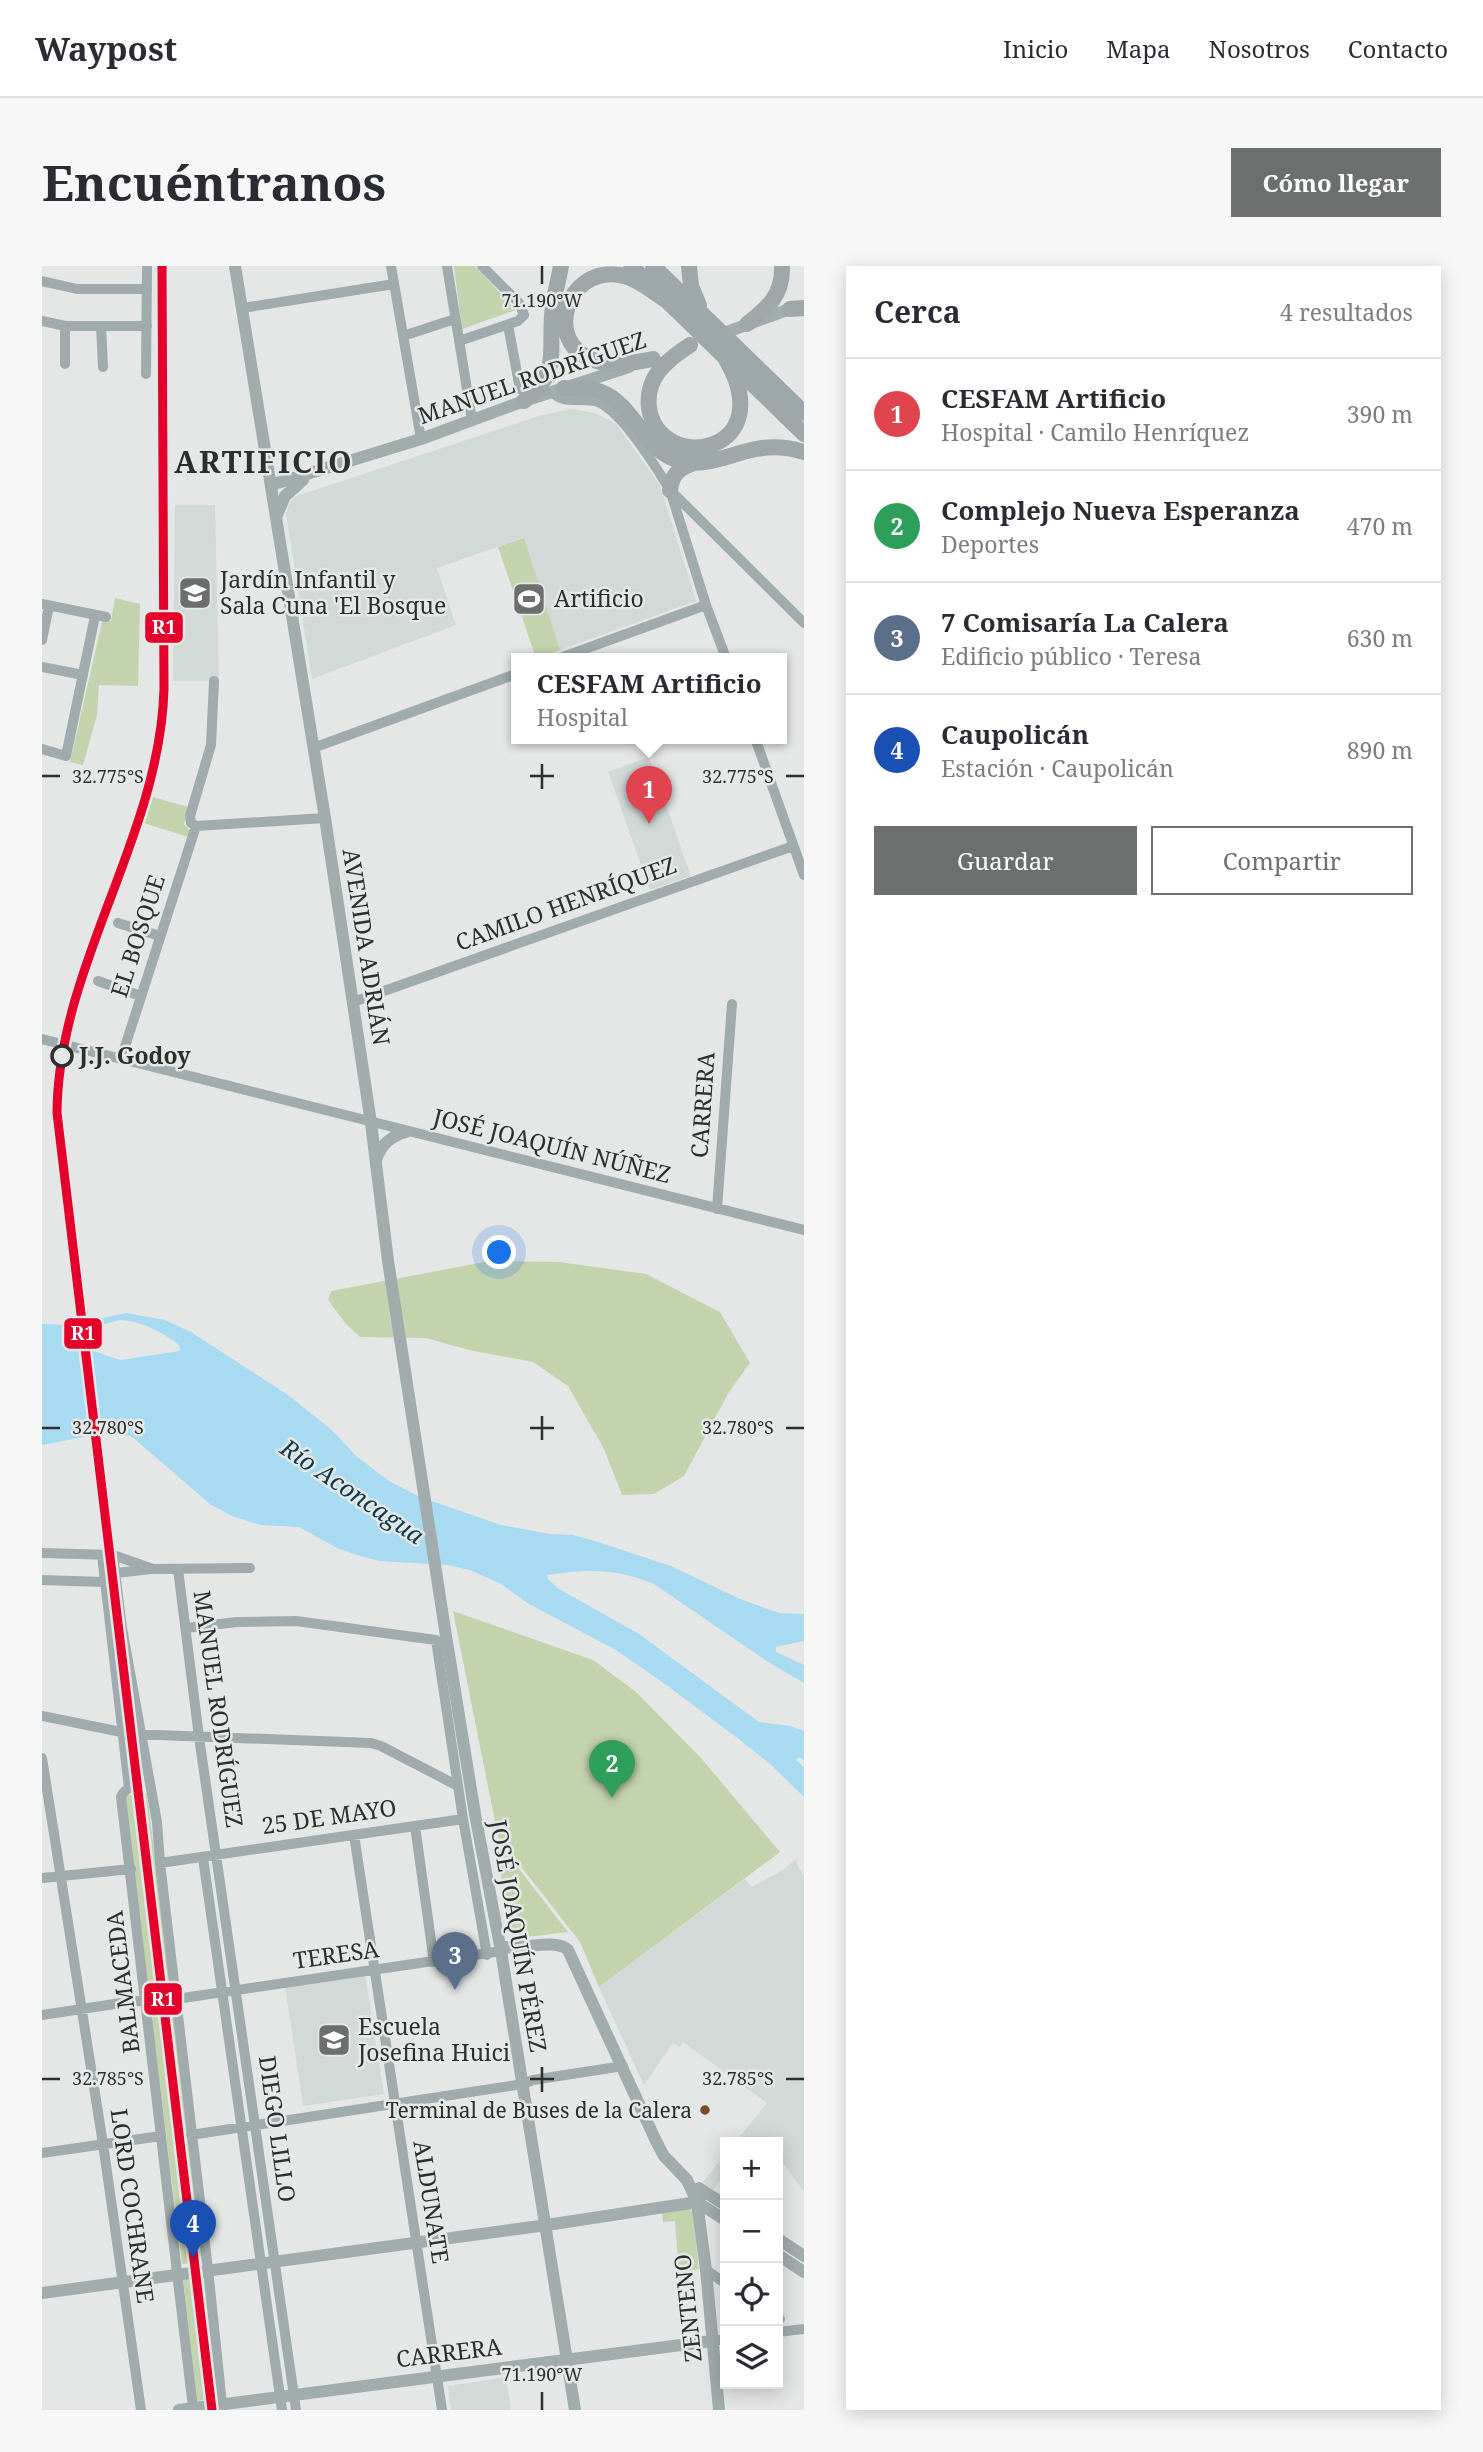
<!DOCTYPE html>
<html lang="es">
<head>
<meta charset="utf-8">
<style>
  body { margin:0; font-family:"Noto Serif",serif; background:#f7f7f7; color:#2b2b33 }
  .controls { position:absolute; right:21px; bottom:21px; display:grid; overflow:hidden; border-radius:0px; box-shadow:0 4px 18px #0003 }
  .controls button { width:63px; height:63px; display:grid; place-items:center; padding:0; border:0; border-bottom:2px solid #e1e1e2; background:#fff; color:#2b2b33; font:35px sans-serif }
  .you { position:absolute; left:458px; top:987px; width:24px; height:24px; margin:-18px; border:5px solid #fff; border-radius:50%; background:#1a73e8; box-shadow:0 0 0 10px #1a73e833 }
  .badge { display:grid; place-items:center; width:46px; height:46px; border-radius:50%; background:#6d6f6f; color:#fff; font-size:23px; font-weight:700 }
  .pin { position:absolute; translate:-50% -58px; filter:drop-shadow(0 2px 4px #0008) }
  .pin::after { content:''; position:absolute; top:37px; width:24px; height:21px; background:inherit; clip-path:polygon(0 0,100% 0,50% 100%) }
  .popup { position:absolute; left:469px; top:387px; width:276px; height:91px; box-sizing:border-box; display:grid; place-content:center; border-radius:0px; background:#fff; filter:drop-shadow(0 2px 5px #0005); font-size:23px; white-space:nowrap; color:#7c7c81 }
  .popup b { font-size:26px; color:#2b2b33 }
  .popup::after { content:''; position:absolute; left:50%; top:100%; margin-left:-14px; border:14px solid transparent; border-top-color:#fff }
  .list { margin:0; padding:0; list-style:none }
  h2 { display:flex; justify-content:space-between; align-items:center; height:91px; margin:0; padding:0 28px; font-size:30px }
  h2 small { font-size:23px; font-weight:400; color:#7c7c81 }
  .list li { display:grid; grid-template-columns:46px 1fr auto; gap:21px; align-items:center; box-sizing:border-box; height:112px; padding:0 28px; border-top:2px solid #e1e1e2 }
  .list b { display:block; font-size:26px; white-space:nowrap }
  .list p { margin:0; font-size:23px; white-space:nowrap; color:#7c7c81 }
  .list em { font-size:23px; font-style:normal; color:#7c7c81 }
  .actions { display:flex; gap:14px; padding:21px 28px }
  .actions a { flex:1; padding:16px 0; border:2px solid #6d6f6f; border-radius:0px; text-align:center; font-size:24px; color:#6d6f6f }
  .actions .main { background:#6d6f6f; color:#fff }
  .icon { flex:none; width:38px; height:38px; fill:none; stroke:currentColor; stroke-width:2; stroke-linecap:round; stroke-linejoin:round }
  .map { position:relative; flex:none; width:762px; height:2144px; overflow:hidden; border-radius:0px }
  header { display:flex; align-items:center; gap:42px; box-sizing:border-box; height:98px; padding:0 35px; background:#fff; border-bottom:2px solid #e1e1e2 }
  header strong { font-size:33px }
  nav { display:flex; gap:38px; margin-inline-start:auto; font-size:24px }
  .intro { display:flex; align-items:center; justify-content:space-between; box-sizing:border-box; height:168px; padding:0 42px }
  h1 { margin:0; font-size:49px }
  .button { padding:18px 32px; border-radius:0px; background:#6d6f6f; color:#fff; font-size:24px; font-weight:700 }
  main { display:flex; gap:42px; padding:0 42px }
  aside { flex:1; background:#fff; border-radius:0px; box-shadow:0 4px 18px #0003 }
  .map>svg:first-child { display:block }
</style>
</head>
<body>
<header>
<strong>Waypost</strong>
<nav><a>Inicio</a><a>Mapa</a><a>Nosotros</a><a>Contacto</a></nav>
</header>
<div class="intro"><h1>Encuéntranos</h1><a class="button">Cómo llegar</a></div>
<main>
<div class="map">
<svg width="762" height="2144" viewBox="0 0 762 2144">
  <rect width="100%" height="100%" fill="#e5e7e6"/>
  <path fill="#d2dad7" d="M530 143 553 147 574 158 618 219 654 335 518 384 481 272 395 302 414 359 270 413 244 248 247 238 252 231 500 149Z
    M133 239H173L177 415H131Z
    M607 491 649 610 608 624 566 506Z
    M754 1593 756 1601 762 1609V1926L736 1890V1876H693L725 1837 641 1776 638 1781 631 1777 602 1819 557 1721 703 1613 710 1621 741 1604Z
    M323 1708 342 1828 261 1840 243 1720Z
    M683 1888V1909L671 1924 661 1916Z
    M464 2111 469 2144H409L406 2120Z"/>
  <path fill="#c3d3ae" d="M412 0H433L474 44 420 63Z
    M482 272 518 384 494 392 456 281Z
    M73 332 98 338 96 420 57 419 55 449 41 499 28 496 60 356 69 355Z
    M111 531 146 541 142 558 148 565 146 571 102 557Z
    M448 995 517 996 604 1008 678 1046 708 1097 687 1126 642 1210 612 1228 580 1229 562 1183 526 1120 491 1096 427 1084 384 1072 318 1071 304 1058 286 1034 289 1025Z
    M411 1345 551 1394 594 1426 659 1492 738 1586 557 1721 538 1676 456 1571Z
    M105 1527 162 1996 140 1998 82 1530Z
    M456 1576 526 1666 470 1673 454 1578Z
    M646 1940 651 1946 657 2003 637 2007 633 1955 621 1956 620 1944Z
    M164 2009 176 2132 155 2135 141 2013Z"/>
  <path fill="#a8daf2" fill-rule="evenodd" d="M84 1047 123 1054 149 1066 246 1129 291 1165 314 1190 347 1215 378 1231 459 1259 508 1268 531 1269 553 1275 629 1300 698 1333 737 1347 762 1348V1375L734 1381V1386L762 1399V1417L723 1394 612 1318C573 1302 545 1303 505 1309L506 1313 517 1323 597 1368 717 1456 748 1460 762 1465V1494L757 1491 754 1494 762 1501V1531L729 1499 698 1474 623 1418 574 1384 487 1338 459 1318 428 1304 405 1299 338 1295 318 1290 297 1283 257 1261 219 1259 190 1250 168 1238 89 1170 62 1167 0 1179V1058L28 1059ZM77 1054C97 1054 121 1066 137 1079L138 1085 78 1094 34 1079 33 1074C44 1062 61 1059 77 1054Z"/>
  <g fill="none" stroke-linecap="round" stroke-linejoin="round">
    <path stroke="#9fabac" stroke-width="10" d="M349 0 379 173
      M405 0 430 154
      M0 15 35 23H105
      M201 42 352 18
      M0 55 23 60H105
      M466 59 478 123
      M23 60V98
      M59 60 61 101
      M361 70 413 53
      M417 75 476 55 482 49 477 37 440 0
      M104 108 105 0
      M510 126C522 140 540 130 556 136 580 146 614 201 628 224L664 339 684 392
      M630 226 762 357
      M0 338 64 351
      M0 374 7 340
      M518 392 664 339
      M0 401 41 409
      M172 415 169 479 148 550 149 557 154 560 283 552
      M713 472 762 609
      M271 482 474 408
      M0 483 24 490 53 350
      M76 657 118 670
      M56 715 99 730
      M311 736 751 580
      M0 773 762 964
      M79 793 154 560
      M675 943 690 738
      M0 1287 71 1289 111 1303 208 1302
      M60 1289 87 1522
      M71 1289 80 1362 115 1556 118 1597 166 2003 180 2138
      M136 1303 157 1471 254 2144
      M74 1307 109 1303
      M0 1314 62 1316
      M144 1362 195 1356 254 1355 394 1374 421 1553 445 1689
      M0 1450 89 1468 329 1477 339 1480 416 1520
      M0 1492 61 1878 99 2144
      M87 1522 81 1527 79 1531 151 2142
      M373 1560 392 1696
      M312 1569 400 2144
      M161 1592 240 2144
      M118 1597 421 1553
      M0 1612 89 1603
      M134 1733 459 1685
      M0 1749 105 1733
      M149 1869 481 1818 491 1814 581 1800
      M0 1887 119 1870
      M664 2004 683 2017
      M736 2052 738 2053
      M736 2066 762 2063
      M670 2075 683 2073"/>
    <path stroke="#a1acad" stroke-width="12" d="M193 0 283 552 329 857 346 995 404 1370 433 1548 459 1685 533 2144
      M674 70 748 43
      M229 219 379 173 482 135 587 101
      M235 249 243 230 261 214
      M334 894C339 878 349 870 364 866
      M458 1680C478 1686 512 1671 526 1684L614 1875 622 1890 645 1914 655 1936 683 1954
      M657 1922 683 1939
      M655 1936 664 2004 677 2144
      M736 1973 762 1990
      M736 1989 762 2006
      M0 2027 505 1959 655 1936 662 1925
      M137 2144 670 2075"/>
    <path stroke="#9ea7a9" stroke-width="16" d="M589 0 762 168
      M611 0 762 147
      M647 0 649 20 657 39
      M748 43 762 42
      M705 58C726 42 741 29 740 0
      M648 79C625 94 603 111 607 142 618 210 742 188 682 90
      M611 93C591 97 571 101 552 94 501 78 523 0 578 9 595 12 610 25 625 35
      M522 122C535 123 547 121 559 126 593 139 600 183 635 194 662 203 687 188 714 183 730 180 746 181 762 186
      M482 135C518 107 507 89 510 50 511 33 516 17 519 0
      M628 224C630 208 637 202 652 197"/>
    <defs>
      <path id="rail-1" d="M120 0 122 423C118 571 16 699 15 847L170 2144"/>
    </defs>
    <use href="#rail-1" stroke="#e4e8e7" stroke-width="14"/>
    <use href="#rail-1" stroke="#e4002b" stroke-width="9"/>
  </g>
  <path fill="none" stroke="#2d2f2f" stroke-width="2.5" d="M500 0V18M500 498V523M0 510H18M488 510H512M744 510H762M500 1150V1174M0 1162H18M488 1162H512M744 1162H762M500 1801V1826M0 1813H18M488 1813H512M744 1813H762M500 2126V2144"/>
  <defs>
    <symbol id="school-square" viewBox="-11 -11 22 22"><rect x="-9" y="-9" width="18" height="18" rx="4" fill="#6d6f6f" stroke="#e4e8e7"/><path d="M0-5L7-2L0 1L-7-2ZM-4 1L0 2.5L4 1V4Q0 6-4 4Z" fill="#fff"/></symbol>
    <symbol id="stadium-square" viewBox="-11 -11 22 22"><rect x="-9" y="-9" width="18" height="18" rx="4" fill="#6d6f6f" stroke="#e4e8e7"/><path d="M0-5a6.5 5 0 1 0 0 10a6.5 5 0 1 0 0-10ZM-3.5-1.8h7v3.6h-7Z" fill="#fff"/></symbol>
  </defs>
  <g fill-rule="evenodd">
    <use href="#school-square" x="134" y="308" width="38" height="38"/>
    <use href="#stadium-square" x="468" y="314" width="38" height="38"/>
    <use href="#school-square" x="273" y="1755" width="38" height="38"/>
  </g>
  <circle fill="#e4e8e7" stroke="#2d2f2f" stroke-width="3.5" cx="20" cy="790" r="10"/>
  <circle fill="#7a4b2a" stroke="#e4e8e7" stroke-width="2.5" cx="663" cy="1844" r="6"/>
  <g text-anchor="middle" stroke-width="5" stroke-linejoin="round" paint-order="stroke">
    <g font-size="21" fill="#2d2f2f" stroke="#e4e8e7" text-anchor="end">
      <text x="650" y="1852">Terminal de Buses de la Calera</text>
    </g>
    <g font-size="23" fill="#2d2f2f" stroke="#e4e8e7">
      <text transform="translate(490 112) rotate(-19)" y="8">MANUEL RODRÍGUEZ</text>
      <text transform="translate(524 638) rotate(-20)" y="8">CAMILO HENRÍQUEZ</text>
      <text transform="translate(96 670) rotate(-72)" y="8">EL BOSQUE</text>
      <text transform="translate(324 681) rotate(81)" y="8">AVENIDA ADRIÁN</text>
      <text transform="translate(661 839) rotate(-86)" y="8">CARRERA</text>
      <text transform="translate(510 880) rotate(14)" y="8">JOSÉ JOAQUÍN NÚÑEZ</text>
      <text transform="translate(176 1443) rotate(82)" y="8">MANUEL RODRÍGUEZ</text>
      <text transform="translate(287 1551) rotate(-8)" y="8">25 DE MAYO</text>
      <text transform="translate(476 1670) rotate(80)" y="8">JOSÉ JOAQUÍN PÉREZ</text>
      <text transform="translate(294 1689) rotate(-8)" y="8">TERESA</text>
      <text transform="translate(81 1716) rotate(-97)" y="8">BALMACEDA</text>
      <text transform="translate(235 1863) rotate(82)" y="8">DIEGO LILLO</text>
      <text transform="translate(389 1936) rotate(81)" y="8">ALDUNATE</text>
      <text transform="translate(90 1940) rotate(82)" y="8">LORD COCHRANE</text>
      <text transform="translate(646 2042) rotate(-96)" y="8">ZENTENO</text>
      <text transform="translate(407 2087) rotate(-7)" y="8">CARRERA</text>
    </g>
    <g font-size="23" fill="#2d2f2f" stroke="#e4e8e7" text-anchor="start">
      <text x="178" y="322">Jardín Infantil y<tspan x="178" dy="26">Sala Cuna 'El Bosque</tspan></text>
      <text x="512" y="341">Artificio</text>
      <text x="316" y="1769">Escuela<tspan x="316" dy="26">Josefina Huici</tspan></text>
    </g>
    <g font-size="23" font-weight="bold" fill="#2d2f2f" stroke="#e4e8e7" text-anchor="start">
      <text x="37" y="798">J.J. Godoy</text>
    </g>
    <g font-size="24" font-style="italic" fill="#10394b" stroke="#e4e8e7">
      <text transform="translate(310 1226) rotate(34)" y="8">Río Aconcagua</text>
    </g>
    <g font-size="30" font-weight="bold" letter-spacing="2" fill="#2d2f2f" stroke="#e4e8e7">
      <text x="222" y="207">ARTIFICIO</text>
    </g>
  </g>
  <g font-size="18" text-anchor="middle" fill="#2d2f2f" stroke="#e4e8e7" stroke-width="5" stroke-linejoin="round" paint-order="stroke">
    <text x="500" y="41">71.190°W</text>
    <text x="66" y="517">32.775°S</text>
    <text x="696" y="517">32.775°S</text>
    <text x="66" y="1168">32.780°S</text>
    <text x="696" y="1168">32.780°S</text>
    <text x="66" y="1819">32.785°S</text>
    <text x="696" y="1819">32.785°S</text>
    <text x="500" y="2115">71.190°W</text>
  </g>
  <g stroke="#e4e8e7" stroke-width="2.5">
    <rect x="102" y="345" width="40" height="33" rx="7" fill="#e4002b"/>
    <rect x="21" y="1051" width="40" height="33" rx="7" fill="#e4002b"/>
    <rect x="101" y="1716" width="40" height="34" rx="7" fill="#e4002b"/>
  </g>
  <g font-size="19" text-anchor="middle" font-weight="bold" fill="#fff">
    <text x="122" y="368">R1</text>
    <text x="41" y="1074">R1</text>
    <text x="121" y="1740">R1</text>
  </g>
</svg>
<div class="controls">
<button>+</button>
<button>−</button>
<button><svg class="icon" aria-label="locate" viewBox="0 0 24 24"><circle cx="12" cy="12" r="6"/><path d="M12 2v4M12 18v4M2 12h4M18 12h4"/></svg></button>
<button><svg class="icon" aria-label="layers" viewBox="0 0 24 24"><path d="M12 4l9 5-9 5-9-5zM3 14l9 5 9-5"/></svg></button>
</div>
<div class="you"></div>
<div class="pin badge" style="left:607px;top:558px;background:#e0444e">1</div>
<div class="popup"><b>CESFAM Artificio</b>Hospital</div>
<div class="pin badge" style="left:570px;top:1532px;background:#2e9e5b">2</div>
<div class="pin badge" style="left:413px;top:1724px;background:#5c6f8a">3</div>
<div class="pin badge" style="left:151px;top:1992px;background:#1a4fb4">4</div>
</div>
<aside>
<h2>Cerca<small>4 resultados</small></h2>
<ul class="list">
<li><span class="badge" style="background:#e0444e">1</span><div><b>CESFAM Artificio</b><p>Hospital · Camilo Henríquez</p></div><em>390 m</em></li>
<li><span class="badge" style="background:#2e9e5b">2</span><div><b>Complejo Nueva Esperanza</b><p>Deportes</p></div><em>470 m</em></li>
<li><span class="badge" style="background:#5c6f8a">3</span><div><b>7 Comisaría La Calera</b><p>Edificio público · Teresa</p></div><em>630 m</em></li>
<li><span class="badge" style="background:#1a4fb4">4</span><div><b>Caupolicán</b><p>Estación · Caupolicán</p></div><em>890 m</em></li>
</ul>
<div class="actions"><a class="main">Guardar</a><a>Compartir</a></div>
</aside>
</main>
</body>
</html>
